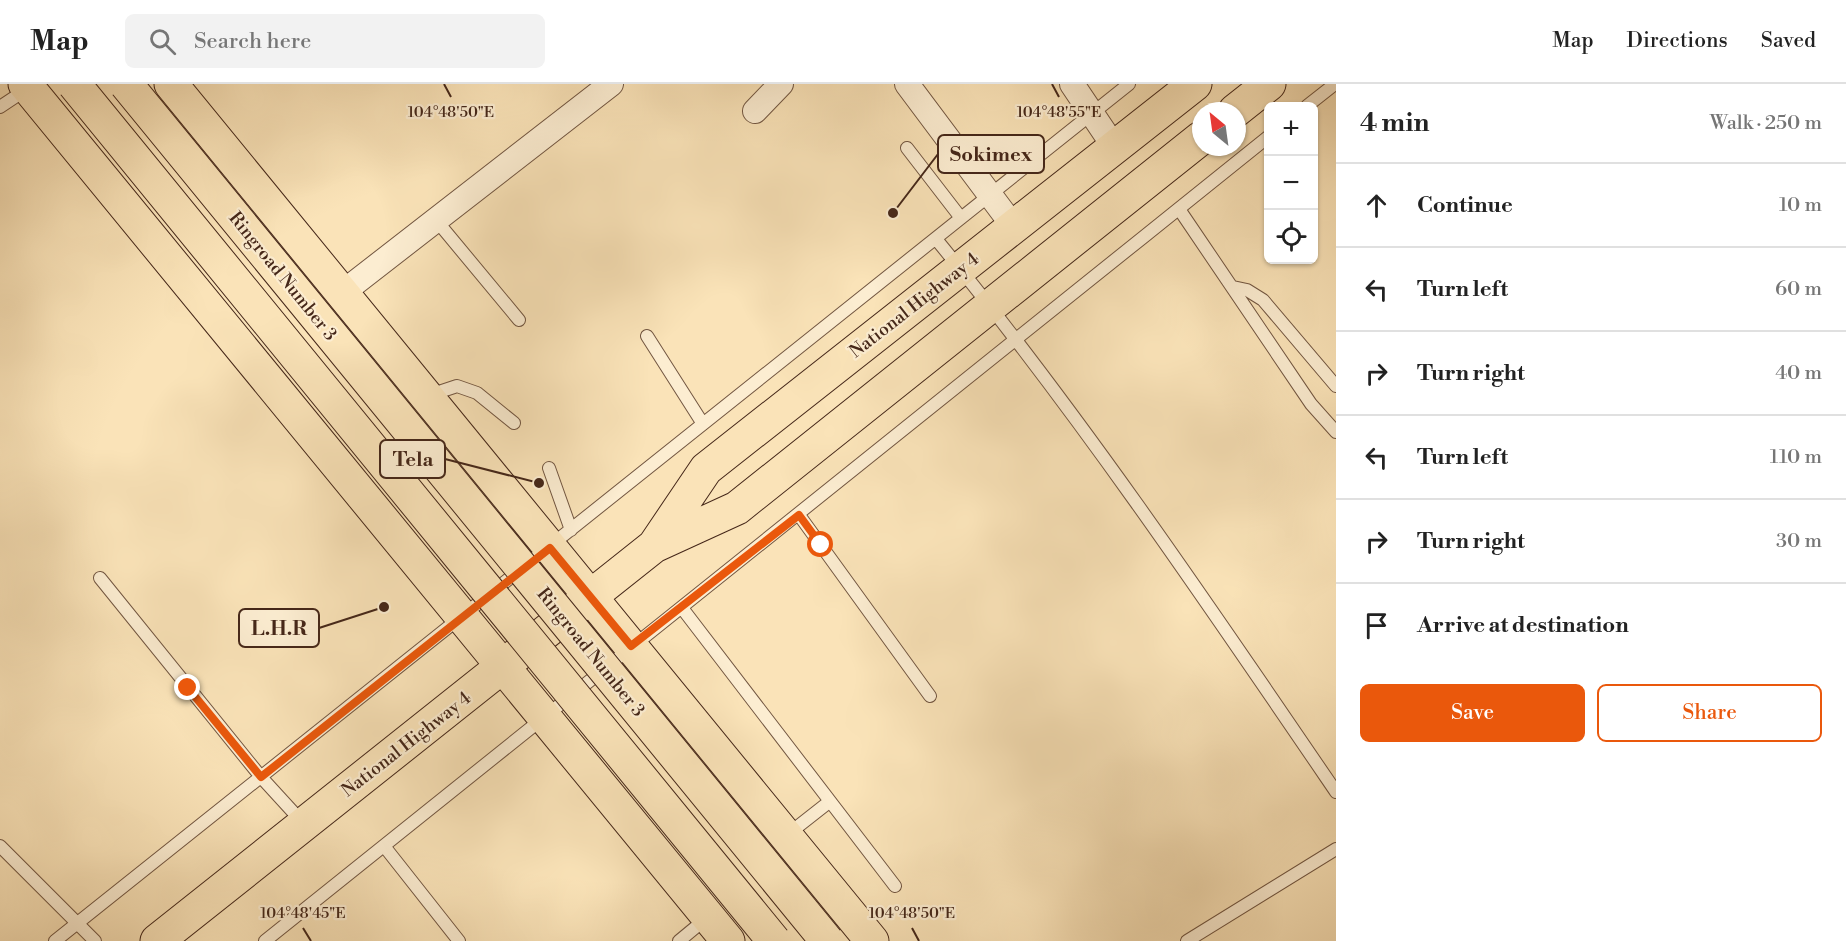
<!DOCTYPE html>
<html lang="en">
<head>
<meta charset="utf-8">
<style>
  body { margin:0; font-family:"Libre Bodoni",serif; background:#f2f2f2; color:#222 }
  .controls { position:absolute; right:18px; top:18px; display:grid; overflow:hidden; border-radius:9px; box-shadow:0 2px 4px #0004 }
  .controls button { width:54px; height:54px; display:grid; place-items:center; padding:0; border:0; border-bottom:2px solid #e0e0e0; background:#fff; color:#222; font:30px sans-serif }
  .compass { position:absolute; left:1192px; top:18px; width:54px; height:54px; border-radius:50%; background:#fff; box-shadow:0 2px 4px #0004; rotate:331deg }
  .stop { position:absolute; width:18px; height:18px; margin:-14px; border:4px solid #ea580c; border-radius:50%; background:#fff }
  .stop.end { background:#ea580c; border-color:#fff; box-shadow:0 2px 6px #0008 }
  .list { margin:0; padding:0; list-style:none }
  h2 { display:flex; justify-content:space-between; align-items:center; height:78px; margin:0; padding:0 24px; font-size:26px }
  h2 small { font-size:20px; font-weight:400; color:#767676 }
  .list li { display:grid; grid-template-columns:39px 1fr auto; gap:18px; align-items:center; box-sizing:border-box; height:84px; padding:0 24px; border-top:2px solid #e0e0e0 }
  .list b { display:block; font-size:22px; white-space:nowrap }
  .list em { font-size:20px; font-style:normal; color:#767676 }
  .actions { display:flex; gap:12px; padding:18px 24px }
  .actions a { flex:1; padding:14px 0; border:2px solid #ea580c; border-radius:9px; text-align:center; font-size:21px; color:#ea580c }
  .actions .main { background:#ea580c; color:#fff }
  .icon { flex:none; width:33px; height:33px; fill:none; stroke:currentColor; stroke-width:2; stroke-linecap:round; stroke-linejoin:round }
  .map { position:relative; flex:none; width:1336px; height:857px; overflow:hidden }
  header { display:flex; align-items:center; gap:36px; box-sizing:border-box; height:84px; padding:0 30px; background:#fff; border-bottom:2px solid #e0e0e0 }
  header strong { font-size:28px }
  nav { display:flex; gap:33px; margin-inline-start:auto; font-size:21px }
  .search { width:420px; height:54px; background:#f2f2f2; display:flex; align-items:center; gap:15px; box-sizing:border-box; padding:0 21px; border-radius:9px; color:#767676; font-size:22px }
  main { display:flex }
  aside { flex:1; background:#fff }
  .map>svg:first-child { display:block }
</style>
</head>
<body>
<header>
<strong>Map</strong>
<div class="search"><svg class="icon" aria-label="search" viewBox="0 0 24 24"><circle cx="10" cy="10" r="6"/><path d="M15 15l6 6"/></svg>Search here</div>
<nav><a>Map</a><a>Directions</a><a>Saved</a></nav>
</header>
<main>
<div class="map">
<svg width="1336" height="857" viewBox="0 0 1336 857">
  <rect width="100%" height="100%" fill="#fae3b8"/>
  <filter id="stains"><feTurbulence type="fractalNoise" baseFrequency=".00333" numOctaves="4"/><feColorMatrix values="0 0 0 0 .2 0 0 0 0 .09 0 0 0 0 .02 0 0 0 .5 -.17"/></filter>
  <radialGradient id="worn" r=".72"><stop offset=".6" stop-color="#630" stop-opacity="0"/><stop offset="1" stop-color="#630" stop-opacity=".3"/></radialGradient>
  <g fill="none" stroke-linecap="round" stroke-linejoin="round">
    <defs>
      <path id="service" d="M1307 22 1335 0
        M0 23 27 5
        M907 64 961 134
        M1179 125 1311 320 1336 348
        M436 136 519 236
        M936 155C1080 331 1208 520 1336 708
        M1233 203 1247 206 1263 216 1336 302
        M647 252 703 340
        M430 311 457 302 477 309 514 339
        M549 384 571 446
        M799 431 930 612
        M100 494 261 693 304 740
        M682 524 895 802
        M787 751 829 718
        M0 762 95 857
        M384 762 459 857
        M55 857 1129 0
        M265 857C601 590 934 321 1268 53
        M679 857 708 833
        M1187 857 1336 765"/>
      <path id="minor" d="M907 0 1014 143
        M1072 0 1115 64
        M755 27 781 0
        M342 209 611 0"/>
      <path id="primary" d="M25 0 728 857
        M171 0 872 857"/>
      <path id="trunk" d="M1235 27 1269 0
        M654 462 706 385 1195 0
        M157 857 654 462 737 424 1201 54"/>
    </defs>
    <use href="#service" stroke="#725641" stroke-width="14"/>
    <use href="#minor" stroke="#725641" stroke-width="26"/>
    <use href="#primary" stroke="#452719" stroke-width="35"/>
    <use href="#trunk" stroke="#452719" stroke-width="35"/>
    <use href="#service" stroke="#fcedd1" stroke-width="12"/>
    <use href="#minor" stroke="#fcedd1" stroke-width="24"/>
    <use href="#primary" stroke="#fae3b8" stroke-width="33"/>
    <use href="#trunk" stroke="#fae3b8" stroke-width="33"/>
    <defs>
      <path id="primary-bridge" d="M74 0 774 857
        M126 0 827 857"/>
    </defs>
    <use href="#primary-bridge" stroke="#452719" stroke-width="35" stroke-linecap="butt"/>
    <use href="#primary-bridge" stroke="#fae3b8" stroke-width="33"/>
  </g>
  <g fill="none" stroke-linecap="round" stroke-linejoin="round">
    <path stroke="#ea580c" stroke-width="8" d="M188 604 261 693 550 464 631 562 799 431 821 461"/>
  </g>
  <path fill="none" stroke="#452719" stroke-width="2" d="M444 0 451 13M1052 0 1059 13M303 844 311 857M912 844 919 857"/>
  <g text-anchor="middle" stroke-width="4.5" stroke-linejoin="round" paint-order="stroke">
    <g font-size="18" fill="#452719" stroke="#fcedd1">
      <text transform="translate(283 192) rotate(51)" y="6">Ringroad Number 3</text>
      <text transform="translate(914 221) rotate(-38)" y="6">National Highway 4</text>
      <text transform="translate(591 568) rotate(51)" y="6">Ringroad Number 3</text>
      <text transform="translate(406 660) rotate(-38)" y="6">National Highway 4</text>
    </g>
  </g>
  <g font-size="15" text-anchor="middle" fill="#452719" stroke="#fcedd1" stroke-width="4.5" stroke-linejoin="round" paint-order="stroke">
    <text x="451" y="33">104°48'50"E</text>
    <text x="1059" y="33">104°48'55"E</text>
    <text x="303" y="834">104°48'45"E</text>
    <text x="912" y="834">104°48'50"E</text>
  </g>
  <path fill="none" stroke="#452719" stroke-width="2" d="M893 129L938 70M539 399L445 375M384 523L319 544"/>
  <g fill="#452719" stroke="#fcedd1" stroke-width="2">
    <circle cx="893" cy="129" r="6"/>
    <circle cx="539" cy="399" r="6"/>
    <circle cx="384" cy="523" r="6"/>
  </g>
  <g fill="#fcedd1" stroke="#452719" stroke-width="2">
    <rect x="938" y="51" width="106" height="38" rx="6"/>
    <rect x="380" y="356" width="65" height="38" rx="6"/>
    <rect x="239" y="525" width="80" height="38" rx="6"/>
  </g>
  <g font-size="20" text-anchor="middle" font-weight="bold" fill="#452719">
    <text x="991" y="77">Sokimex</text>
    <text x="413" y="382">Tela</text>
    <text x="279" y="551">L.H.R</text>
  </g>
  <rect width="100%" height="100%" filter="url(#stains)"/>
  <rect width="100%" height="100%" fill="url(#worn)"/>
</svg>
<div class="controls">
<button>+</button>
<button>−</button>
<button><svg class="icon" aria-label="locate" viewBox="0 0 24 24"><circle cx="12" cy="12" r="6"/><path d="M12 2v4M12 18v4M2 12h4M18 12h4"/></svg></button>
</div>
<svg class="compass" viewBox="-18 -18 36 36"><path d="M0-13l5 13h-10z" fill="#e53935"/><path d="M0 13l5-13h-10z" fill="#767676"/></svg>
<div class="stop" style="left:821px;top:461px"></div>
<div class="stop end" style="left:188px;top:604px"></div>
</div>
<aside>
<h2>4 min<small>Walk · 250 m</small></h2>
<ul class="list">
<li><svg class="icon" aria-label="ahead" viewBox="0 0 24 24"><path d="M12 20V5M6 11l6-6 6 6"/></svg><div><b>Continue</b></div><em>10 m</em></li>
<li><svg class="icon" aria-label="left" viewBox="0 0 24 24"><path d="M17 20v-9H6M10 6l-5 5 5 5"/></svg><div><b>Turn left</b></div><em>60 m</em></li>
<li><svg class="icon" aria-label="right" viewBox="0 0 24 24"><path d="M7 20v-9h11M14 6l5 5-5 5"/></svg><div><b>Turn right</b></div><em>40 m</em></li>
<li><svg class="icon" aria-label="left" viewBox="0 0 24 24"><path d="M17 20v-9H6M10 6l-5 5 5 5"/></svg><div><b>Turn left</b></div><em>110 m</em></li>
<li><svg class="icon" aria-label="right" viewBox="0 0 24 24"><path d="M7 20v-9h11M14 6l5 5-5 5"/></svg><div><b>Turn right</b></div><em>30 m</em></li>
<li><svg class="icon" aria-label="arrive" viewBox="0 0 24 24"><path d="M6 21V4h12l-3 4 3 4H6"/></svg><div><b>Arrive at destination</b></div></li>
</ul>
<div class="actions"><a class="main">Save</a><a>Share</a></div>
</aside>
</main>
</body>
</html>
